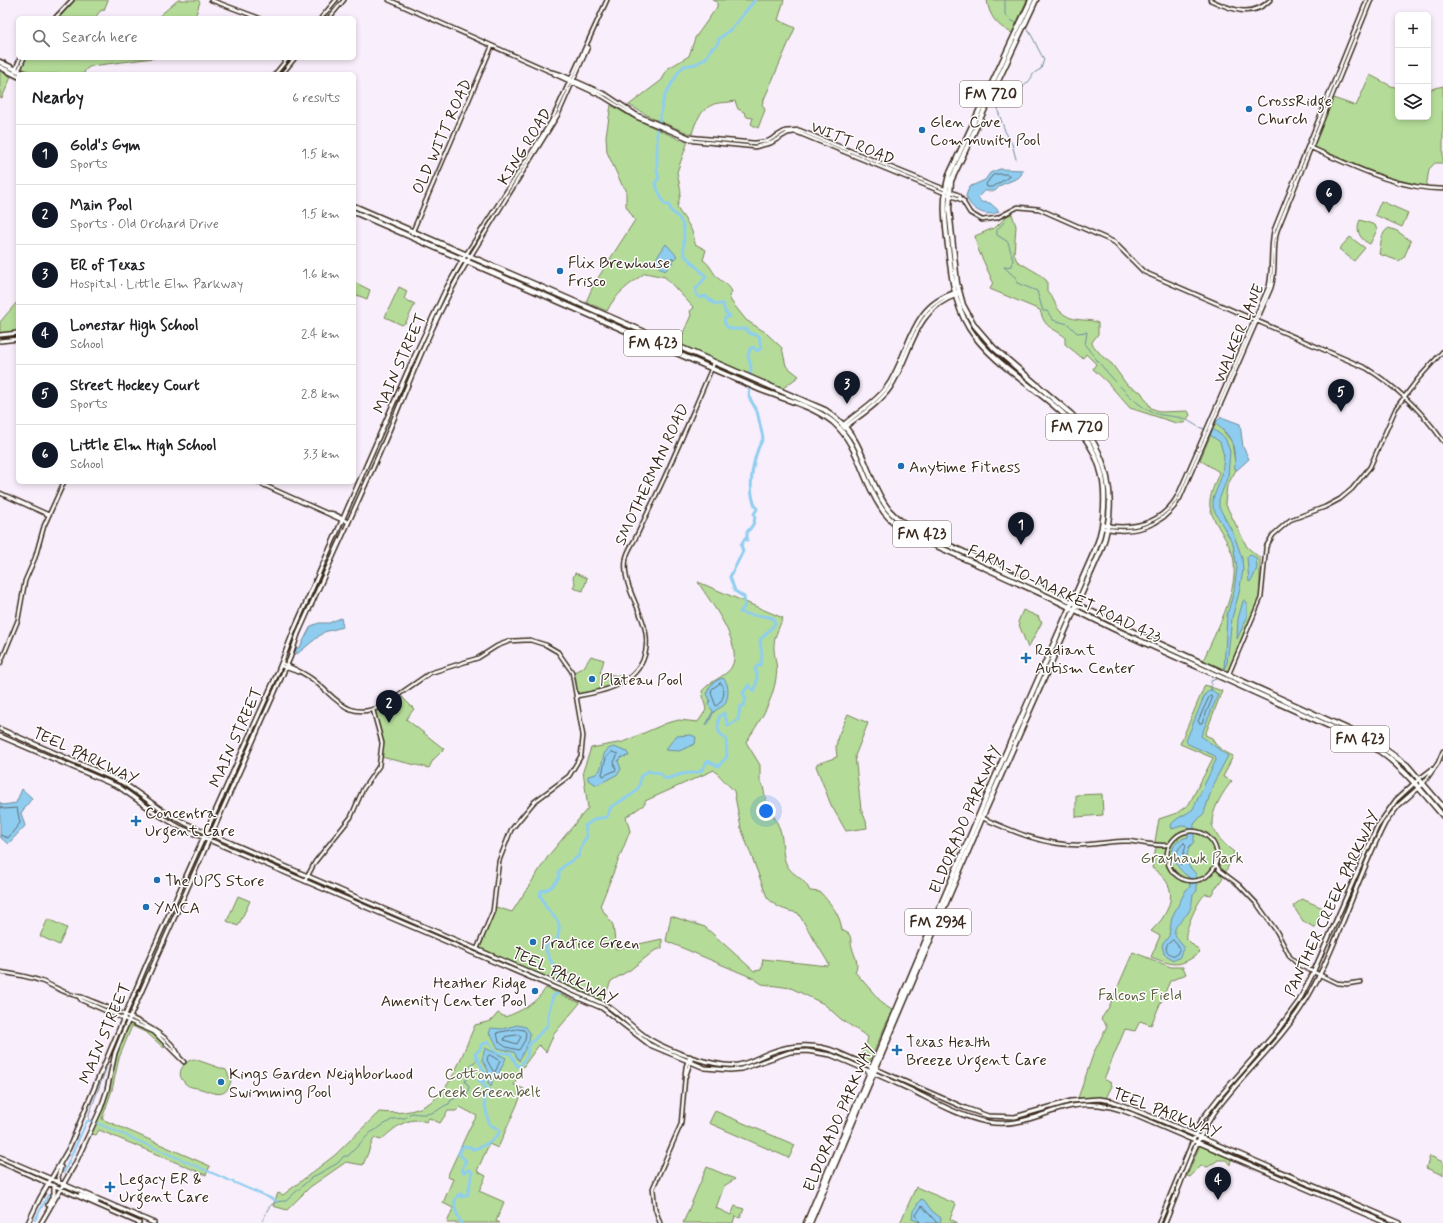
<!DOCTYPE html>
<html lang="en">
<head>
<meta charset="utf-8">
<style>
  body { margin:0; font-family:Mynerve,sans-serif; background:#f2f2f2; color:#202124 }
  .controls { position:absolute; right:12px; top:12px; display:grid; overflow:hidden; border-radius:6px; box-shadow:0 2px 6px #0003 }
  .controls button { width:36px; height:36px; display:grid; place-items:center; padding:0; border:0; border-bottom:1px solid #e0e0e0; background:#fff; color:#202124; font:20px sans-serif }
  .you { position:absolute; left:766px; top:811px; width:14px; height:14px; margin:-10px; border:3px solid #fff; border-radius:50%; background:#1a73e8; box-shadow:0 0 0 6px #1a73e833 }
  .badge { display:grid; place-items:center; width:26px; height:26px; border-radius:50%; background:#111827; color:#fff; font-size:13px; font-weight:700 }
  .pin { position:absolute; translate:-50% -33px; filter:drop-shadow(0 1px 2px #0008) }
  .pin::after { content:''; position:absolute; top:21px; width:14px; height:12px; background:inherit; clip-path:polygon(0 0,100% 0,50% 100%) }
  .list { margin:0; padding:0; list-style:none }
  h2 { display:flex; justify-content:space-between; align-items:center; height:52px; margin:0; padding:0 16px; font-size:17px }
  h2 small { font-size:13px; font-weight:400; color:#757577 }
  .list li { display:grid; grid-template-columns:26px 1fr auto; gap:12px; align-items:center; box-sizing:border-box; height:60px; padding:0 16px; border-top:1px solid #e0e0e0 }
  .list b { display:block; font-size:15px; white-space:nowrap }
  .list p { margin:0; font-size:13px; white-space:nowrap; color:#757577 }
  .list em { font-size:13px; font-style:normal; color:#757577 }
  .icon { flex:none; width:22px; height:22px; fill:none; stroke:currentColor; stroke-width:2; stroke-linecap:round; stroke-linejoin:round }
  .map { position:relative; flex:none; width:1443px; height:1223px; overflow:hidden }
  .search { position:absolute; background:#fff; box-shadow:0 2px 6px #0003; left:16px; top:16px; width:340px; height:44px; display:flex; align-items:center; gap:10px; box-sizing:border-box; padding:0 14px; border-radius:6px; color:#757577; font-size:15px }
  .panel { position:absolute; background:#fff; box-shadow:0 2px 6px #0003; left:16px; top:72px; width:340px; height:412px; border-radius:6px }
  .map>svg:first-child { display:block }
</style>
</head>
<body>
<div class="map">
<svg width="1443" height="1223" viewBox="0 0 1443 1223">
  <rect width="100%" height="100%" fill="#f9eefb"/>
  <filter id="ink" filterUnits="userSpaceOnUse"><feTurbulence type="fractalNoise" baseFrequency=".025" numOctaves="2"/><feDisplacementMap in="SourceGraphic" scale="8" xChannelSelector="R" yChannelSelector="G"/><feConvolveMatrix kernelMatrix="1 2 1 2 8 2 1 2 1" color-interpolation-filters="sRGB"/></filter>
  <g filter="url(#ink)">
    <path fill="#b4dc98" stroke="#78835b" d="M75 0H108L104 10 100 11 95 18H59Z
      M178 0H198L200 2 196 14 192 18H157Z
      M713 0H784L778 20 795 28 762 104 765 110 758 128 751 124 753 118 747 117 744 112 738 109 735 101C728 103 720 102 714 104 701 109 695 122 692 134L688 133 654 119 629 105 662 80 667 69 689 56 695 38 717 7V2Z
      M987 0H1027L1012 33C997 26 989 16 987 0Z
      M26 58H154L91 66 85 70 84 74H35L22 68Z
      M0 71 11 77 2 98 0 97Z
      M1370 75 1391 86 1398 88V117H1428V90L1443 86V163H1435L1429 169 1426 188 1400 184 1310 148 1330 97 1356 106Z
      M611 105 631 117 683 141H688L677 172 681 192 677 208C685 220 694 229 695 244L706 250 703 260C710 264 712 272 718 278 723 283 729 284 732 292L729 296 731 301 746 320 765 332 782 348 786 366 799 376 782 389 678 345 691 315 690 311 694 308 665 277 645 273C630 284 615 294 607 311L586 302 594 284 635 220 626 206V189L622 185 607 152 606 136Z
      M1381 201 1408 213 1402 227 1375 215Z
      M1012 214 1016 226 1014 254 1017 261 1039 274 1047 281V291C1054 297 1055 307 1061 312 1075 324 1086 317 1098 323V334L1092 342V344L1103 357 1112 364 1127 385 1141 392 1151 408 1161 412 1188 411 1190 415 1184 423H1176L1130 408 1107 382 1093 369 1096 364 1086 354 1083 358 1081 357 1065 344V337C1051 326 1045 329 1040 310L990 289 993 282 978 249 975 236 996 227 1007 216Z
      M1360 220 1375 225 1377 230 1370 244C1360 240 1355 230 1360 220Z
      M1389 228 1397 231 1411 241 1404 257 1399 261 1379 254C1381 245 1380 233 1389 228Z
      M1350 237 1365 248 1354 261 1339 249Z
      M354 282 370 290 367 299 357 295 356 297 354 296Z
      M399 287 407 291 404 299 415 304 406 322 402 325 385 317Z
      M18 301V332L0 334V322Z
      M1216 422 1232 442 1236 470 1227 486 1225 503 1247 547 1260 558V598L1228 672 1203 661C1216 630 1237 596 1234 562 1232 541 1207 518 1210 501 1211 491 1216 481 1219 472L1200 460Z
      M575 573 587 578 583 591 573 588 575 583 573 578Z
      M698 582 783 618C779 628 773 638 774 650 775 660 778 668 776 678 773 701 759 723 746 742L760 765V781C764 785 763 789 765 795 768 808 777 819 781 833 783 841 782 852 785 861 790 876 803 875 810 891L820 892C831 904 840 914 842 930L849 934C852 939 850 942 852 947 854 956 860 962 855 972L884 1005 892 1010 869 1063 858 1058 866 1046 868 1037 842 1020 824 1004 791 988 762 984 753 978 666 941 671 916 705 927 754 971 761 970 763 959 828 966 829 964 798 913C785 910 776 908 767 897L741 828 734 791 714 770 645 801V804L626 817 630 831 600 906 613 925 616 949 662 939V948L654 951 630 970 611 981 603 1001 480 948 496 907 512 912 549 855 588 808 583 771 591 748 623 742 667 723 679 720 698 722 706 710 702 691C710 681 726 676 731 668 745 645 710 602 698 582Z
      M1023 610 1039 617V620L1042 622 1028 648 1018 622Z
      M591 656 604 660 600 673 620 676 624 682 613 688 577 696 572 673 584 667Z
      M1205 685 1222 691 1205 735 1212 738C1215 747 1225 752 1233 756L1223 777 1232 781C1224 790 1211 811 1212 824 1214 835 1226 846 1234 852L1224 876 1211 895 1206 894C1199 897 1184 931 1186 938L1200 952C1180 968 1174 966 1151 957L1160 936 1151 931C1155 927 1159 923 1162 919 1176 897 1173 882 1152 868L1157 843 1155 841 1159 819 1177 813 1189 804 1213 758 1180 744Z
      M399 694 414 709 406 719 444 749 433 760 429 768 381 757 382 743 373 710Z
      M848 714 868 723 855 756 861 809 866 821 867 828 846 831 831 805 816 766 817 764 837 757 836 747 838 736Z
      M1102 794 1103 815 1076 817V795Z
      M238 896 250 901 238 926 227 921Z
      M1302 899 1323 908 1315 928 1303 921 1293 906Z
      M48 919 67 928 59 945 40 936Z
      M1133 952 1171 967H1183L1186 974 1170 981 1151 1025 1140 1021 1135 1031 1125 1029 1104 1079 1111 1083 1112 1086 1106 1098H1078L1094 1052 1107 1026 1101 1019 1109 1007Z
      M546 988 580 1003 554 1034 546 1052 539 1045 520 1071 514 1085 524 1089 498 1148 489 1144 477 1171 486 1176 479 1191 504 1202 496 1221 500 1223H447L453 1208 443 1203 453 1179 447 1177 470 1127 477 1116 460 1107 456 1111H448L440 1123 429 1118 426 1122C409 1115 394 1128 381 1140L374 1138 363 1165 346 1162 310 1187 287 1210 273 1206 278 1193 283 1195 335 1155 379 1112C445 1119 453 1075 475 1025L491 1021 498 1013 505 1017C522 1011 536 1003 546 988Z
      M131 1022 152 1032 166 1045 164 1048 147 1033 132 1026 119 1058 112 1090 102 1119 210 1166 206 1175 99 1130 96 1135 90 1133 99 1114 122 1038Z
      M194 1059 226 1070 231 1081C226 1100 214 1093 201 1089 195 1087 188 1088 184 1082 175 1073 184 1061 194 1059Z
      M715 1111 795 1145 789 1158 709 1123Z
      M1200 1145 1231 1159 1230 1165 1226 1160H1218L1208 1167 1201 1166 1190 1177 1187 1176Z
      M1430 1156 1443 1162V1175L1426 1168Z
      M707 1167 735 1179 724 1186 716 1208 731 1215 735 1206 744 1209 740 1218 735 1216 733 1223H683Z
      M916 1187 956 1204 950 1219 958 1223H900Z"/>
    <path fill="#8fcdf0" stroke="#6d8c9c" d="M1000 169 1023 170 1021 175 1018 178 1001 185 995 191H984L978 197 981 202 990 203 999 211C992 217 979 213 973 207 970 205 967 199 966 196L969 187 985 180 990 173Z
      M666 244 677 256 673 260 672 258 670 261 673 262 665 271 656 265 647 264 653 263Z
      M1221 417 1240 424 1243 447 1249 459 1237 470 1235 469C1234 455 1236 445 1226 433 1222 429 1218 427 1216 422Z
      M1213 429 1225 438 1230 451 1228 476 1219 500V507L1234 535 1242 558 1243 570 1239 593 1232 618 1227 663 1224 669 1227 615 1234 591 1237 568 1233 544 1213 508V499L1222 475 1224 456 1220 442 1210 435Z
      M1250 554 1256 558 1257 568 1252 580 1249 582 1247 557Z
      M1245 600 1247 603V618L1237 639 1238 619 1243 601Z
      M341 618 343 627 324 632 297 654 295 649 300 647 311 626 319 623H329Z
      M723 678C730 684 729 698 724 705 721 708 716 709 714 712 710 717 711 722 706 725L713 711 708 705 710 700 707 694C708 686 715 680 723 678Z
      M1211 689 1218 695 1201 736 1228 756 1214 782 1204 813 1194 824V842L1189 847 1187 856 1188 865 1196 874 1197 891 1193 895C1192 901 1192 907 1188 913 1176 927 1167 929 1184 947L1179 958 1174 960 1164 954 1162 945 1169 936 1172 917 1186 890 1190 887 1189 877C1173 867 1162 843 1188 837V827L1185 825 1172 829 1171 825C1175 818 1186 815 1193 809L1216 760 1215 756 1188 744 1186 741 1205 694Z
      M691 735 696 737 695 744 679 751 665 750 676 736Z
      M614 747 627 752 629 756 622 757 618 761 621 769 618 774 597 785 588 780V776C591 775 595 775 597 773 606 766 598 750 614 747Z
      M22 789 32 798 21 813 25 826 8 844 0 837V802L3 805 16 803Z
      M517 1025 526 1027 530 1033 529 1041 519 1061 514 1052 498 1048 492 1036 489 1034 491 1028 502 1029Z
      M485 1048 506 1058 498 1075 493 1078 491 1087 488 1083V1070L482 1060Z
      M921 1199 924 1200 932 1211 941 1218 940 1223H922L912 1219 913 1211Z"/>
    <g fill="none" stroke-linecap="round" stroke-linejoin="round">
      <path stroke="#5d6b72" stroke-width="1" d="M996 174H1007L1010 176 993 187H987L986 184 992 176Z
        M721 683C727 690 723 702 716 706L711 693 712 689Z
        M1211 696 1212 699 1202 723H1199L1198 721 1209 697Z
        M612 752 618 754 614 762 616 770 603 776 602 774 606 758Z
        M0 807 4 809 17 808 20 823 8 838 0 835
        M1184 843 1186 845 1183 856V863L1181 865C1174 858 1176 849 1184 843Z
        M1173 940 1180 948 1177 954C1173 957 1168 954 1166 949L1167 945Z
        M518 1029 524 1030 526 1033 525 1040 519 1050 506 1047 499 1042 497 1033Z
        M518 1035 521 1037 517 1044 504 1040 505 1037Z
        M490 1055 500 1061 495 1072 493 1071 487 1060 488 1056Z
        M920 1223 916 1215 922 1206 937 1223"/>
      <path stroke="#6d8c9c" stroke-width="1" d="M1005 0V14L1009 19 1018 24
        M1016 159 1012 144 1005 131 998 111 999 99 1005 96 1016 97C1020 90 1023 87 1028 82 1035 75 1029 75 1041 69L1044 59C1038 51 1031 30 1025 27
        M1004 216 1005 221 997 230V235L1008 242 1013 260 1011 266 1004 267 1016 278 1017 283 1037 291 1043 311H1047L1053 320 1068 324 1077 333 1087 332 1085 345C1098 362 1133 405 1152 412 1162 417 1174 415 1185 419 1191 422 1197 427 1204 429
        M1211 691V681L1216 679
        M89 1120V1114L106 1069
        M262 1223C268 1209 268 1201 286 1201L311 1178 338 1163 344 1156H348L370 1133 393 1119 405 1118 411 1113C418 1114 427 1115 434 1112 440 1110 442 1106 449 1104L451 1100 467 1094 469 1087 465 1081 468 1077C468 1068 469 1064 478 1060"/>
      <path stroke="#8fcdf0" stroke-width="2" d="M97 1123 277 1201
        M64 1172 87 1121H91
        M35 1220 48 1195"/>
      <path stroke="#8fcdf0" stroke-width="3" d="M474 1149C482 1147 497 1140 500 1130L489 1124 484 1101 485 1098 489 1095V1089H487L479 1080 484 1081 487 1076 475 1054 481 1048V1045L489 1042 496 1052 511 1054 517 1066H520L527 1056 528 1046 548 1025V1015L553 996 559 993 557 973 546 951V945L557 940C563 919 556 921 546 907 543 903 544 899 540 896L541 891C550 890 554 885 559 878V871L566 864 578 857 583 842 587 837 585 826 595 819 607 817 611 807C623 798 642 795 640 777L648 771 660 773 666 779 682 774 700 772 708 761 718 766 727 757 726 738C716 733 718 727 719 717L724 713 728 726 738 720 740 707 744 705 746 699 743 693 749 685 754 692C756 685 759 676 755 670L757 666 760 665 762 656 760 640 775 624 773 618C762 614 749 617 740 612L745 606 744 597 735 591 730 577 743 551 741 545 745 538 747 540V532C752 527 757 521 754 514L757 509C747 494 752 465 758 449 759 445 762 442 763 438L757 411 749 397 751 367 748 356 750 349 753 347 757 351 761 348 759 336 749 333 747 329C738 328 728 333 724 321L725 318 730 316 725 312 723 304H715L705 296 700 298 696 294V289L706 277C699 268 691 263 684 254 682 235 690 224 671 211L669 205 664 204 655 183 659 178 657 170V132L664 97 679 71 684 66 696 64 706 58 711 49 717 45 719 39 731 29 755 0
        M461 1223C457 1216 451 1202 458 1195L461 1194V1197L468 1194 472 1172 470 1170 463 1172 462 1169 466 1161 459 1154 463 1146 471 1147 472 1149"/>
      <defs>
        <path id="tertiary" d="M211 0 259 18
          M389 0 549 71
          M1210 0C1230 9 1252 19 1270 0
          M55 18 72 0
          M321 18 336 0
          M329 18 344 0
          M15 71 20 58
          M548 71 560 74 607 95 637 115 689 137 755 143 768 141 785 131 799 130 959 195 970 213 982 220 997 218 1018 207 1039 209 1114 242 1144 272 1366 368C1397 387 1422 411 1443 441
          M18 72 24 58
          M275 74 288 58
          M282 74 295 58
          M554 74 602 96 636 117 694 141 755 147 771 143 788 133 796 132 964 201
          M1309 147C1351 165 1396 189 1443 189
          M412 233 492 46
          M463 259 551 122 607 0
          M467 262 559 113 588 47
          M257 482 342 520
          M0 493 49 515
          M328 513C336 512 341 519 348 522
          M1103 525C1133 530 1162 524 1178 495L1269 286C1273 267 1270 248 1274 230L1367 0
          M1102 528C1133 535 1163 527 1180 498L1271 288C1277 269 1272 250 1277 231L1371 0
          M282 663C292 668 303 672 312 679 336 697 347 722 382 706L430 673 478 658 497 646 510 641 530 640 546 645 558 652 572 672 583 736 581 756 569 776 534 802 511 830 499 861 493 911 477 949
          M0 664 18 620 25 581 35 558 44 526 64 482
          M281 666 298 672
          M1228 676 1261 598 1266 547 1273 535 1290 520 1325 507 1340 499 1352 489 1370 467 1396 408 1418 379 1443 351
          M577 696C601 692 632 686 643 660 658 622 620 595 626 559 627 551 633 544 636 537 644 520 652 504 660 487 679 447 696 404 714 363
          M1419 779 1432 769
          M1423 784 1438 763 1443 751
          M978 816C1010 830 1041 845 1077 845 1094 845 1111 841 1128 841 1138 842 1164 848 1170 844
          M1167 856a25 25 0 1 1 50 0a25 25 0 1 1-50 0Z
          M1216 864 1219 870 1239 885 1257 904 1277 932 1290 957 1299 965 1337 983 1347 984 1361 982
          M305 881 315 862 351 817 363 789 379 766 382 743 373 710
          M0 972C14 974 27 976 41 981 54 986 68 996 82 997 108 1008 170 1029 179 1056
          M79 997 81 1000 154 1032 184 1062
          M685 1074 686 1066 690 1056
          M660 1223 655 1208 653 1188 681 1124 685 1078 692 1058"/>
        <path id="secondary" d="M0 335 18 333
          M0 341 18 339
          M842 426C856 413 875 403 886 388 911 354 907 306 957 292
          M844 428C859 416 879 404 890 388 912 355 913 309 957 295
          M0 729 122 782 162 810 185 823 606 1005C621 1015 634 1029 649 1039 669 1051 715 1068 738 1065 749 1063 759 1057 769 1053 792 1044 814 1043 837 1052L965 1108 988 1116 1015 1117 1071 1101 1099 1099 1112 1101 1160 1120 1400 1223
          M0 736 119 787 157 814 181 828 602 1008 650 1045 705 1068 730 1070 741 1069 790 1052 807 1051 831 1055C858 1066 885 1078 911 1090 935 1102 961 1117 987 1122 1020 1128 1042 1112 1072 1106 1093 1102 1113 1106 1132 1114L1386 1223
          M0 1157 154 1223
          M0 1162 139 1223
          M59 1183 58 1177 61 1167
          M80 1195 97 1202
          M48 1205 54 1194V1185
          M28 1223 40 1198 69 1148 147 963 277 674 294 630 409 368 446 289 463 259
          M41 1223 75 1164 101 1108 107 1090 115 1053 123 1033 290 658 298 634C327 569 358 503 386 438 411 378 434 317 467 262
          M1159 1223 1202 1119 1220 1096 1277 1031 1299 1001 1313 973 1377 827 1396 800 1419 779
          M1165 1223C1180 1188 1194 1140 1216 1110 1244 1072 1281 1041 1306 1000 1338 946 1356 879 1385 823L1399 805 1423 784"/>
        <path id="primary" d="M0 62 25 74
          M0 67 18 76
          M354 206 825 410C866 437 861 467 884 503 890 514 901 521 911 528L1051 592 1138 634 1372 740 1407 765 1443 807
          M354 212 761 390C784 399 813 406 833 422 859 445 862 479 880 506 886 517 896 525 906 532L1051 598 1114 629 1367 743C1398 761 1420 789 1443 816
          M806 1223 992 784 1095 550C1103 531 1105 512 1104 491 1099 410 1007 387 969 328 954 303 951 274 948 246 945 222 942 199 949 175L1031 0
          M810 1223 983 816 1101 550C1119 501 1109 451 1071 414L994 348 975 326 969 316 963 305 957 283 949 209 951 181 1036 0"/>
      </defs>
      <use href="#tertiary" stroke="#3b2a1e" stroke-width="5.5"/>
      <use href="#secondary" stroke="#3b2a1e" stroke-width="6"/>
      <use href="#primary" stroke="#3b2a1e" stroke-width="7"/>
      <use href="#tertiary" stroke="#fff" stroke-width="2.5"/>
      <use href="#secondary" stroke="#fff" stroke-width="3"/>
      <use href="#primary" stroke="#fff" stroke-width="4"/>
    </g>
  </g>
  <g fill="#1f6fb2" stroke="#fff" stroke-width="1.5">
    <circle cx="1249" cy="109" r="4"/>
    <circle cx="922" cy="130" r="4"/>
    <circle cx="560" cy="271" r="4"/>
    <circle cx="901" cy="466" r="4"/>
    <path d="M1024 652h4v4h4v4h-4v4h-4v-4h-4v-4h4z"/>
    <circle cx="592" cy="679" r="4"/>
    <path d="M134 815h4v4h4v4h-4v4h-4v-4h-4v-4h4z"/>
    <circle cx="157" cy="880" r="4"/>
    <circle cx="146" cy="907" r="4"/>
    <circle cx="533" cy="942" r="4"/>
    <circle cx="535" cy="991" r="4"/>
    <path d="M895 1044h4v4h4v4h-4v4h-4v-4h-4v-4h4z"/>
    <circle cx="221" cy="1082" r="4"/>
    <path d="M108 1181h4v4h4v4h-4v4h-4v-4h-4v-4h4z"/>
  </g>
  <g text-anchor="middle" stroke-width="3" stroke-linejoin="round" paint-order="stroke">
    <g fill="#fff" stroke="#766a62" stroke-width="1">
      <rect x="960" y="81" width="62" height="26" rx="3"/>
      <rect x="624" y="330" width="58" height="26" rx="3"/>
      <rect x="1046" y="414" width="62" height="26" rx="3"/>
      <rect x="893" y="521" width="58" height="26" rx="3"/>
      <rect x="1331" y="726" width="58" height="26" rx="3"/>
      <rect x="905" y="909" width="66" height="26" rx="3"/>
    </g>
    <g font-size="15" font-weight="bold" fill="#3b2a1e">
      <text x="991" y="99">FM 720</text>
      <text x="653" y="348">FM 423</text>
      <text x="1077" y="432">FM 720</text>
      <text x="922" y="539">FM 423</text>
      <text x="1360" y="744">FM 423</text>
      <text x="938" y="927">FM 2934</text>
    </g>
    <g font-size="16" fill="#3b2a1e" stroke="#fff" text-anchor="start">
      <text x="1257" y="106">CrossRidge<tspan x="1257" dy="18">Church</tspan></text>
      <text x="930" y="127">Glen Cove<tspan x="930" dy="18">Community Pool</tspan></text>
      <text x="568" y="268">Flix Brewhouse<tspan x="568" dy="18">Frisco</tspan></text>
      <text x="909" y="472">Anytime Fitness</text>
      <text x="1035" y="655">Radiant<tspan x="1035" dy="18">Autism Center</tspan></text>
      <text x="600" y="685">Plateau Pool</text>
      <text x="145" y="818">Concentra<tspan x="145" dy="18">Urgent Care</tspan></text>
      <text x="165" y="886">The UPS Store</text>
      <text x="154" y="913">YMCA</text>
      <text x="541" y="948">Practice Green</text>
      <text x="527" y="988" text-anchor="end">Heather Ridge<tspan x="527" dy="18">Amenity Center Pool</tspan></text>
      <text x="906" y="1047">Texas Health<tspan x="906" dy="18">Breeze Urgent Care</tspan></text>
      <text x="229" y="1079">Kings Garden Neighborhood<tspan x="229" dy="18">Swimming Pool</tspan></text>
      <text x="119" y="1184">Legacy ER &amp;<tspan x="119" dy="18">Urgent Care</tspan></text>
    </g>
    <g font-size="16" fill="#3b2a1e" stroke="#fff">
      <text transform="translate(441 136) rotate(-66)" y="6">OLD WITT ROAD</text>
      <text transform="translate(853 142) rotate(23)" y="6">WITT ROAD</text>
      <text transform="translate(524 146) rotate(-58)" y="6">KING ROAD</text>
      <text transform="translate(1238 333) rotate(-67)" y="6">WALKER LANE</text>
      <text transform="translate(399 363) rotate(-66)" y="6">MAIN STREET</text>
      <text transform="translate(651 474) rotate(-65)" y="6">SMOTHERMAN ROAD</text>
      <text transform="translate(1065 593) rotate(25)" y="6">FARM-TO-MARKET ROAD 423</text>
      <text transform="translate(235 737) rotate(-66)" y="6">MAIN STREET</text>
      <text transform="translate(86 755) rotate(25)" y="6">TEEL PARKWAY</text>
      <text transform="translate(964 819) rotate(-67)" y="6">ELDORADO PARKWAY</text>
      <text transform="translate(1331 903) rotate(-65)" y="6">PANTHER CREEK PARKWAY</text>
      <text transform="translate(565 975) rotate(25)" y="6">TEEL PARKWAY</text>
      <text transform="translate(104 1033) rotate(-67)" y="6">MAIN STREET</text>
      <text transform="translate(1167 1112) rotate(21)" y="6">TEEL PARKWAY</text>
      <text transform="translate(838 1117) rotate(-67)" y="6">ELDORADO PARKWAY</text>
    </g>
    <g font-size="16" fill="#5f5f43" stroke="#fff">
      <text x="1192" y="863">Grayhawk Park</text>
      <text x="1140" y="1000">Falcons Field</text>
      <text x="484" y="1079">Cottonwood<tspan x="484" dy="18">Creek Greenbelt</tspan></text>
    </g>
  </g>
</svg>
<div class="controls">
<button>+</button>
<button>−</button>
<button><svg class="icon" aria-label="layers" viewBox="0 0 24 24"><path d="M12 4l9 5-9 5-9-5zM3 14l9 5 9-5"/></svg></button>
</div>
<div class="you"></div>
<div class="pin badge" style="left:1021px;top:545px">1</div>
<div class="pin badge" style="left:389px;top:723px">2</div>
<div class="pin badge" style="left:847px;top:404px">3</div>
<div class="pin badge" style="left:1218px;top:1200px">4</div>
<div class="pin badge" style="left:1341px;top:412px">5</div>
<div class="pin badge" style="left:1329px;top:213px">6</div>
<div class="search"><svg class="icon" aria-label="search" viewBox="0 0 24 24"><circle cx="10" cy="10" r="6"/><path d="M15 15l6 6"/></svg>Search here</div>
<section class="panel">
<h2>Nearby<small>6 results</small></h2>
<ul class="list">
<li><span class="badge">1</span><div><b>Gold's Gym</b><p>Sports</p></div><em>1.5 km</em></li>
<li><span class="badge">2</span><div><b>Main Pool</b><p>Sports · Old Orchard Drive</p></div><em>1.5 km</em></li>
<li><span class="badge">3</span><div><b>ER of Texas</b><p>Hospital · Little Elm Parkway</p></div><em>1.6 km</em></li>
<li><span class="badge">4</span><div><b>Lonestar High School</b><p>School</p></div><em>2.4 km</em></li>
<li><span class="badge">5</span><div><b>Street Hockey Court</b><p>Sports</p></div><em>2.8 km</em></li>
<li><span class="badge">6</span><div><b>Little Elm High School</b><p>School</p></div><em>3.3 km</em></li>
</ul>
</section>
</div>
</body>
</html>
